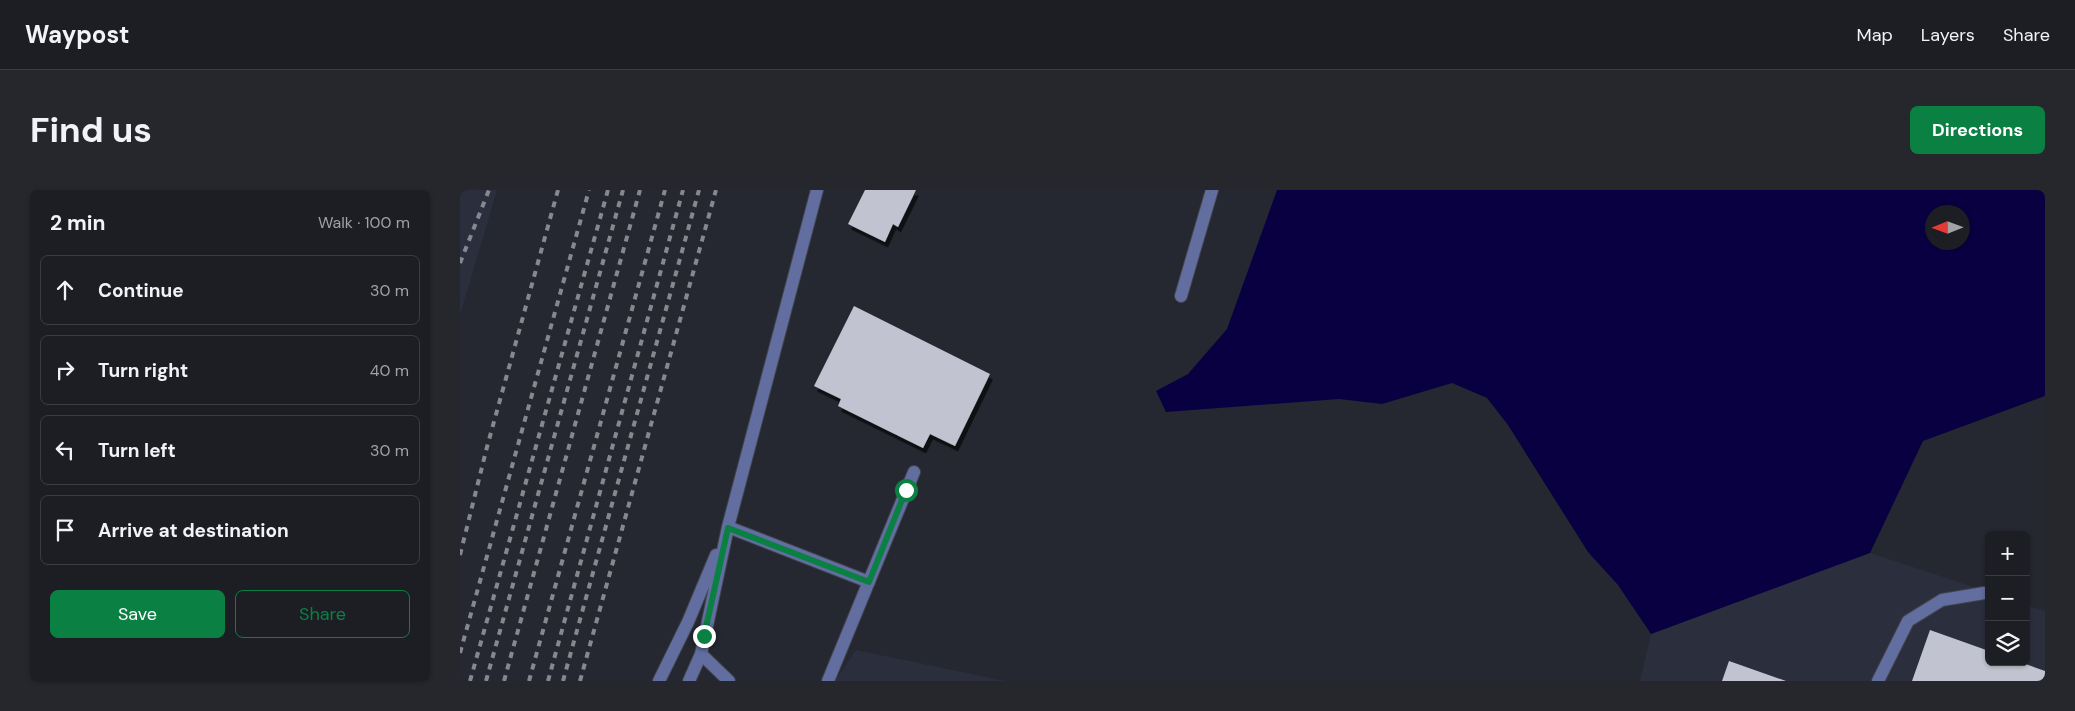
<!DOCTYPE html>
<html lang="en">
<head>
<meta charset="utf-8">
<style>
  body { margin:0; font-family:"DM Sans",sans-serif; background:#25272c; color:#f1f3f6 }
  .controls { position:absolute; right:15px; bottom:15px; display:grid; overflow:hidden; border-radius:8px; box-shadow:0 1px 4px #0004 }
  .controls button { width:45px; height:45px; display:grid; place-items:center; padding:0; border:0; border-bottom:1px solid #3a3c41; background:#1c1e24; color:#f1f3f6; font:25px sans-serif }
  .compass { position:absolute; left:1465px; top:15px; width:45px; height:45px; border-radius:50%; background:#1c1e24; box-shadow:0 1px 4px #0004; rotate:269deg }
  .stop { position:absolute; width:15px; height:15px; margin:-11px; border:4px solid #0b8043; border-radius:50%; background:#fff }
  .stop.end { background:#0b8043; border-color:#fff; box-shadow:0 1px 5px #0008 }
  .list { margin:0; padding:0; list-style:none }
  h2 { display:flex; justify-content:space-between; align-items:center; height:65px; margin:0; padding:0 20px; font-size:21px }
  h2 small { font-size:16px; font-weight:400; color:#a0a2a6 }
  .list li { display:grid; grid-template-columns:32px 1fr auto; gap:15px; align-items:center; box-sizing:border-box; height:70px; margin:0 10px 10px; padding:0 10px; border:1px solid #3a3c41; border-radius:8px }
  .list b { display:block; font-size:19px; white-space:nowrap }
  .list em { font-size:16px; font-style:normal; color:#a0a2a6 }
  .actions { display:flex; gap:10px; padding:15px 20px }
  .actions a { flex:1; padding:11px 0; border:1px solid #0b8043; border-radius:8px; text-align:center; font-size:18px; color:#0b8043 }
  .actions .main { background:#0b8043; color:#fff }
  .icon { flex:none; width:28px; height:28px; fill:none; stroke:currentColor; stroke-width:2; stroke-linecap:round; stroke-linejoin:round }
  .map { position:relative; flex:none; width:1585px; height:491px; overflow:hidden; border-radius:8px }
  header { display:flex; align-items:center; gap:30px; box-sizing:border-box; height:70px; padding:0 25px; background:#1c1e24; border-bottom:1px solid #3a3c41 }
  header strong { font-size:24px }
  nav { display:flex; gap:28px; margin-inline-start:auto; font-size:18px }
  .intro { display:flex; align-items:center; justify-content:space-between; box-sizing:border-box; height:120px; padding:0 30px }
  h1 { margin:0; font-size:35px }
  .button { padding:12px 22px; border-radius:8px; background:#0b8043; color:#fff; font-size:18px; font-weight:700 }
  main { display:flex; gap:30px; padding:0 30px }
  aside { flex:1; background:#1c1e24; border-radius:8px; box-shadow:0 1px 4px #0004 }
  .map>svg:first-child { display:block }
</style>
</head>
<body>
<header>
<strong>Waypost</strong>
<nav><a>Map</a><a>Layers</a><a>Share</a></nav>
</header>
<div class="intro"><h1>Find us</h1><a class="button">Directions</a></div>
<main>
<aside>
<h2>2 min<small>Walk · 100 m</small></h2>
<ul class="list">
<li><svg class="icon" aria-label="ahead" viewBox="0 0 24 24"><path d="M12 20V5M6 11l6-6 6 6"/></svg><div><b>Continue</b></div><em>30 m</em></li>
<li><svg class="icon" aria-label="right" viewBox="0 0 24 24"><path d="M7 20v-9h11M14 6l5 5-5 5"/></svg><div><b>Turn right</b></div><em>40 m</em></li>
<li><svg class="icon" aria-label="left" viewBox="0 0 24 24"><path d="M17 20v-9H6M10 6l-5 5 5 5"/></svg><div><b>Turn left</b></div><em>30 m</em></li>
<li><svg class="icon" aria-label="arrive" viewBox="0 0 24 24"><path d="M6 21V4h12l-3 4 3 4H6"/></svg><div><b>Arrive at destination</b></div></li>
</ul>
<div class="actions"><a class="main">Save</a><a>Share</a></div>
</aside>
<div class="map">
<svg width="1585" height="491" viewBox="0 0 1585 491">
  <defs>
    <filter id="shadow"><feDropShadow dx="3" dy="5.5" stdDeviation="0" flood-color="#0009"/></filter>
  </defs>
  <rect width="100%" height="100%" fill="#252830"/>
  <path fill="#2b2f3d" d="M0 0H37L0 125Z
    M1410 363 1529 402V472H1566V415L1585 421V491H1180L1191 444Z
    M396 460 545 491H375Z"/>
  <path fill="#080041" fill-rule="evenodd" d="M817 0H1585V206L1463 251 1410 363 1191 444 1158 395 1128 362 1048 235 1027 208 992 193 922 214 879 209 706 222 696 201 728 184 767 139ZM1472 22H1502V52H1472Z"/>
  <path fill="#c1c4d0" filter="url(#shadow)" d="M405 0H456L438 37 433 34 425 52 388 34Z
    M394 116 530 184 495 256 470 244 463 258 378 216 381 209 354 196Z
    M1470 440 1529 461V472H1560L1585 481V491H1452Z
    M1269 471 1326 491H1262Z"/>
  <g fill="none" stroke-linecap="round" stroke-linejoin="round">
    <defs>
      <path id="minor" d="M721 106 752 0
        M268 337 409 392
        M241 464 269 491
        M199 491 228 432 256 365
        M229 491 241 464 268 337 357 0
        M368 491 454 282
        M1418 491 1448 431 1482 410 1524 403"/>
    </defs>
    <use href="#minor" stroke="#41444c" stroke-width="14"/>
    <use href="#minor" stroke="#626ea0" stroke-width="12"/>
    <path stroke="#86888f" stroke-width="4" stroke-dasharray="6 6" stroke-linecap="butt" d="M0 73 29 0
      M0 365 27 257 98 0
      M0 463 129 0
      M10 491 148 0
      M26 491 163 0
      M44 491 180 0
      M69 491 205 0
      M88 491 223 0
      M103 491 239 0
      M120 491 256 0"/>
  </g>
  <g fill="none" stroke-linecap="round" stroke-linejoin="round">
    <path stroke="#0b8043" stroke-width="6" d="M244 446 268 338 409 392 446 300"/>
  </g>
</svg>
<div class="controls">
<button>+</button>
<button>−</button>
<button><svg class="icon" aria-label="layers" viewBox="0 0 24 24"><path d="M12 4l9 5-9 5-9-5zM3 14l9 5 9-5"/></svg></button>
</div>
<svg class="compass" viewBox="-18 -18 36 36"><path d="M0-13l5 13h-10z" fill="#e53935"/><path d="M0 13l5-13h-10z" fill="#a0a2a6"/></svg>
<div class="stop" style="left:446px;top:300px"></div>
<div class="stop end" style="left:244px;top:446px"></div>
</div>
</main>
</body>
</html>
